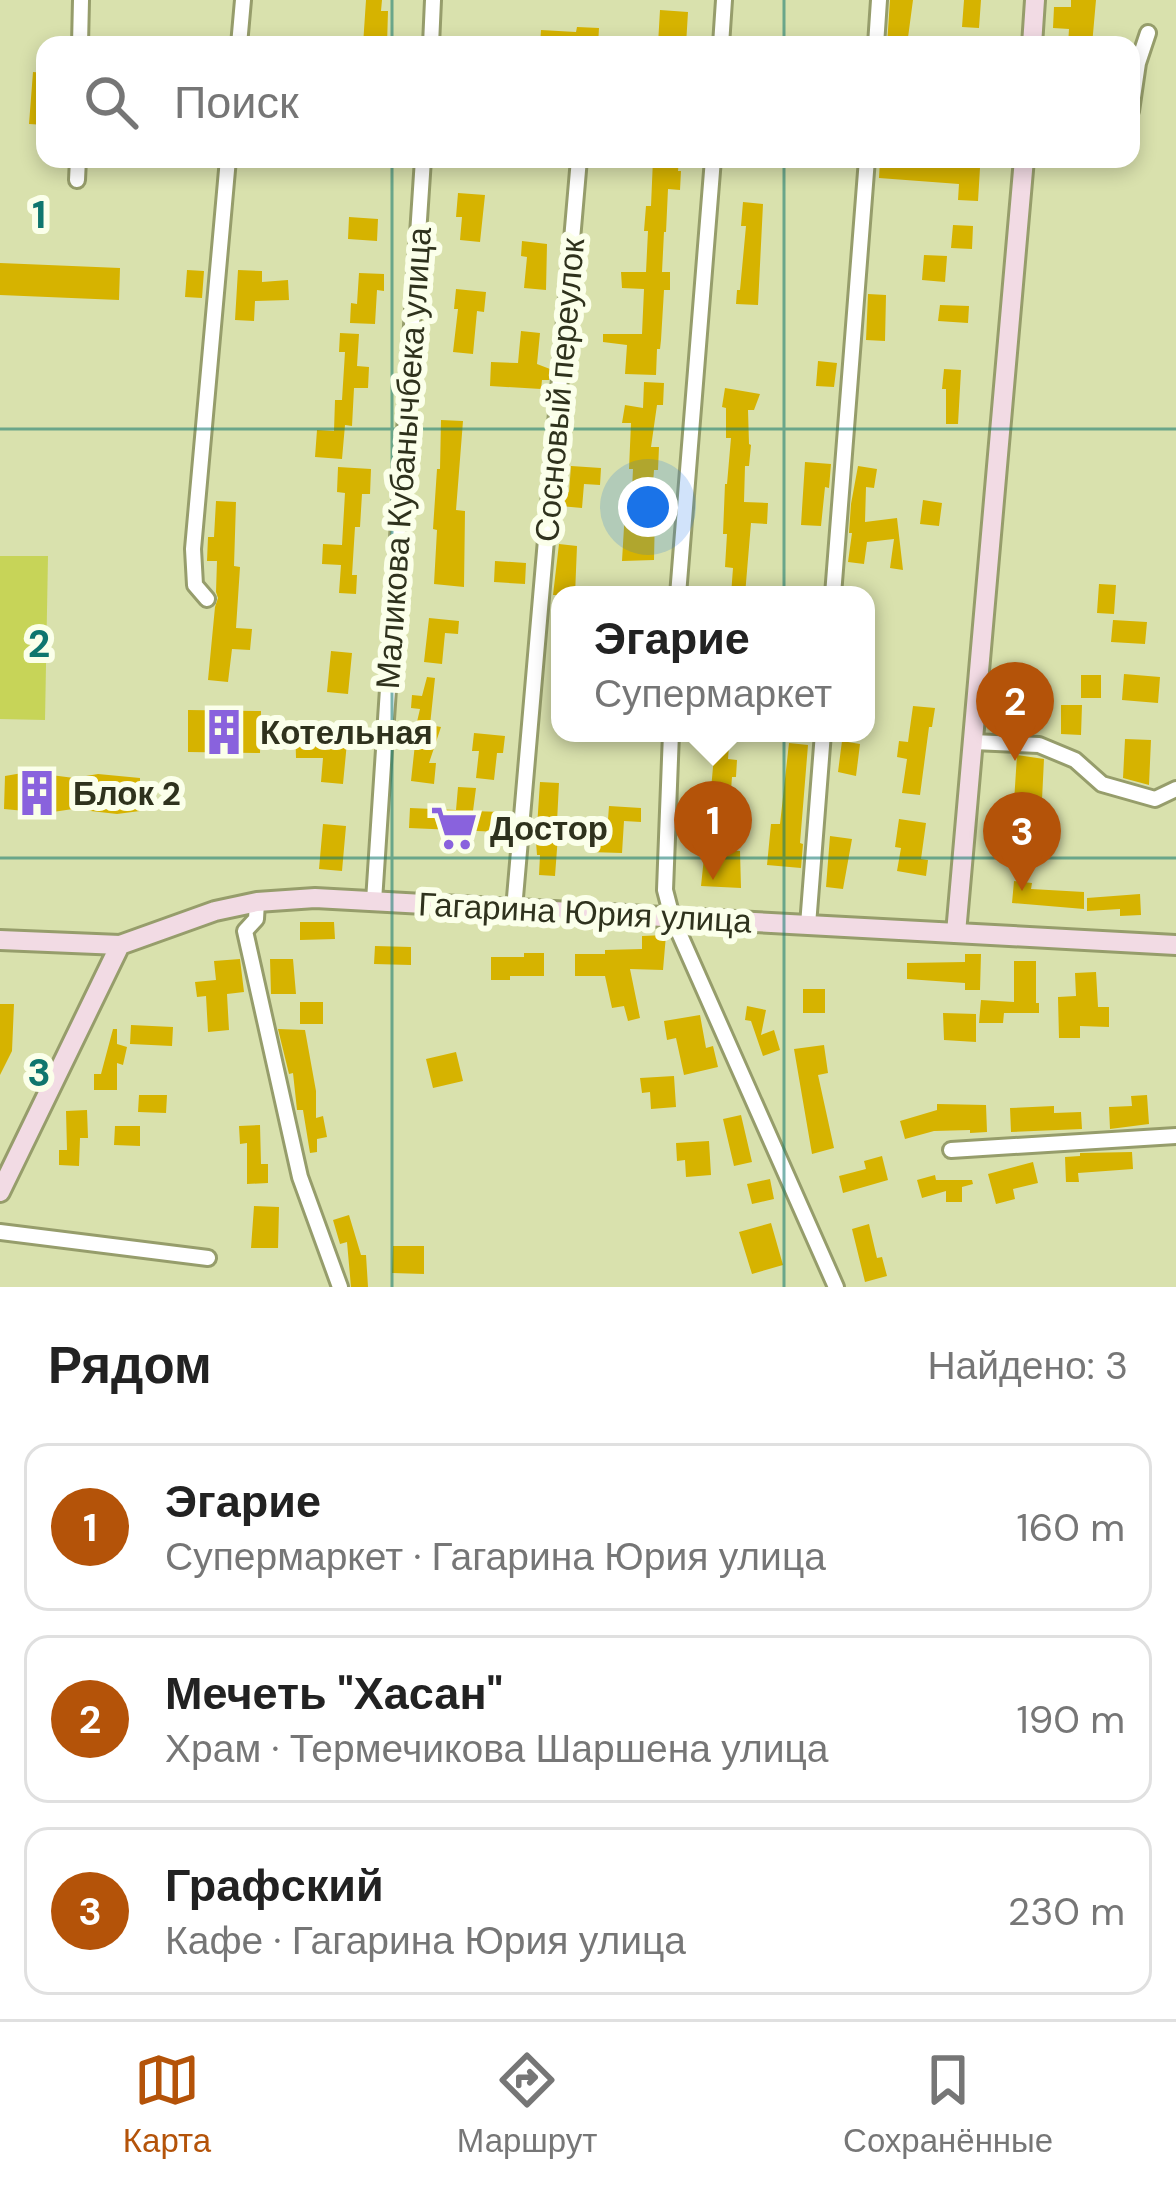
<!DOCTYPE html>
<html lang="ru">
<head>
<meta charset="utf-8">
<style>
  body { margin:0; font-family:"DM Sans",sans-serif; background:#f2f2f2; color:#222 }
  .you { position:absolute; left:648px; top:507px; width:42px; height:42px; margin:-30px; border:9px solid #fff; border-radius:50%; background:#1a73e8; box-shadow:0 0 0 18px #1a73e833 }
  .badge { display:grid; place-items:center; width:78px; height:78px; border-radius:50%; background:#b45309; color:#fff; font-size:39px; font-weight:700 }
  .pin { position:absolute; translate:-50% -99px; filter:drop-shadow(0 3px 6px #0008) }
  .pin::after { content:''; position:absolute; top:63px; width:42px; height:36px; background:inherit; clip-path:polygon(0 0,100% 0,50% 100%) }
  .popup { position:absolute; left:551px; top:586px; width:324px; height:156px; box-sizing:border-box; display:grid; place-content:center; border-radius:24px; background:#fff; filter:drop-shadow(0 3px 9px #0005); font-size:39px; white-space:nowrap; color:#767676 }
  .popup b { font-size:45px; color:#222 }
  .popup::after { content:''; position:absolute; left:50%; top:100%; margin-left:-24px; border:24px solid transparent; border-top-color:#fff }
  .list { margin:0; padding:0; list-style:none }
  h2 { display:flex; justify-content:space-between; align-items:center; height:156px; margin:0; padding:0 48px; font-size:51px }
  h2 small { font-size:39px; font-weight:400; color:#767676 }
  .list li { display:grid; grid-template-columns:78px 1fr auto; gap:36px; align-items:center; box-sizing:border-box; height:168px; margin:0 24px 24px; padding:0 24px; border:3px solid #e0e0e0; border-radius:24px }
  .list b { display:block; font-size:45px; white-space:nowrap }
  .list p { margin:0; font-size:39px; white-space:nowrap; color:#767676 }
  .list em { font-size:39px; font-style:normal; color:#767676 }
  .icon { flex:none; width:66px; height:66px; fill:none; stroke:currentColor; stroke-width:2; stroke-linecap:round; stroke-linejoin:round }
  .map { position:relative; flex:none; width:1176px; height:1287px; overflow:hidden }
  .search { position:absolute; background:#fff; box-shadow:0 6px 18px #0003; left:36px; right:36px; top:36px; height:132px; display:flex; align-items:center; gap:30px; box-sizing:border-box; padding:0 42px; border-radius:24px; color:#767676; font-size:45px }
  .sheet { height:732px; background:#fff }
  nav { display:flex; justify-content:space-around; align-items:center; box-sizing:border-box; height:168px; border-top:3px solid #e0e0e0; background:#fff; font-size:33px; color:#767676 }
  nav a { display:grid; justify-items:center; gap:6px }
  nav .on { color:#b45309 }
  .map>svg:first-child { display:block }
</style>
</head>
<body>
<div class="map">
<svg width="1176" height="1287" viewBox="0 0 1176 1287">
  <rect width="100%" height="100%" fill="#d9e1ad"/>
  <path fill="#c7d458" d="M0 556H48L45 720 0 719Z"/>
  <path fill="#d6b300" d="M366 0H382L381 11H388L387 45H363Z
    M890 0H913L907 45H887Z
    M964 0H981L979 28 962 27Z
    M1071 0H1096L1092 45H1068L1069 29 1053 28 1054 7H1071Z
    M660 10 688 12 686 45 658 44Z
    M577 27 599 28 598 45H540L541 30 576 32Z
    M33 72 45 73V125L29 124Z
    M653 159H679L678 171H681L680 190 668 189 666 232H664L662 272H670V290H664L661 340 660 349H657L656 375 625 374 627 345 603 342V334H642L644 289 622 288 621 272H646L648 231H644L646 206H651Z
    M880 159 980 168 978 201 958 200 959 184 879 178Z
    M458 193 485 195 480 242 460 240 462 217H456Z
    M743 202 763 204 758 305 736 304 737 290H740L746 226H741Z
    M349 217 378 219 377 241 348 239Z
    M953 225 973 226 972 249 951 248Z
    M522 241 547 244 546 290 524 288 527 257 521 256Z
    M924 255 947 256 945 282 922 280Z
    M0 263 120 268 119 300 0 295Z
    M187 270 204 271 202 298 185 297Z
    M238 270 262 271V282L288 280 289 300 255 301 254 321 235 320Z
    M359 273 384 274V291L377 290 375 324 350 323 351 303 357 304Z
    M456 289 486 292 484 312 477 311 473 354 453 352 458 309H454Z
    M868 294 886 295 885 341 866 340Z
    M940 305 969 306 968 323 938 321Z
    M521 331 540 333 537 364 550 369 549 380H542L541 389 490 386 491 362 518 363Z
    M340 333 359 334 357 366 369 367 368 388H354L352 426 345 425 342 459 315 457 317 430 334 431 335 400H342L345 352H339Z
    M818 361 837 363 834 387 816 386Z
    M944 369 961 370 958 424H946V389H942Z
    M644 382 664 383 663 405H657L651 447H659L658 470H654L651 512H655L654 560 622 561 625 510 631 511 633 469H629L631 423H622L625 405 643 408Z
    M725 388 760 394 754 410H748L749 444 751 445 749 466H745L744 502 768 503 767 524 751 523 745 595H731L733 568 725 567 727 534H723L725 484H727L731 438H726V408L722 407Z
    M441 420 463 421 456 510 465 511 464 587 434 584 437 530 433 529 437 469H440Z
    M805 462 831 464 829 488 825 487 821 526 801 525Z
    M571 466 601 468 600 485 584 484 582 508 560 506 562 491 569 492Z
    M858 466 877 469 874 488 866 487 865 522 897 518 903 570 890 568 894 539 867 542 864 564 848 562 852 533H849L851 504Z
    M338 467 371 469 370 494H362L360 527H355L352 575H357L356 594 339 593 341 565 322 564 323 544 342 545 345 493 337 492Z
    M923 500 942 503 939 526 920 524Z
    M216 501 236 502 234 566 240 567 236 628 252 629 250 650 232 649 228 682 208 680 215 607 218 598 216 592 217 561H207L208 537H214Z
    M559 544 577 546 575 595H553Z
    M495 561 526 563 525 584 494 582Z
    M1099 584 1116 585 1114 614 1097 613Z
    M429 618 459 621 458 634 445 633 442 664 424 662Z
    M1113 620 1147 622 1145 644 1111 642Z
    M331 651 352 653 348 694 327 692Z
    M1124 674 1160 677 1158 703 1122 700Z
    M1081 675H1101V698H1081Z
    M427 677 435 678 430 725 441 727 429 763H436L434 784 411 781 415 744 412 743 420 709 411 708 412 695 422 696Z
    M1061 705H1082L1081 735 1061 734Z
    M913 706 935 708 932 727H929L920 795 902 793 907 759 897 757 899 741 908 742Z
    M188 710 261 711 260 753 188 752Z
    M295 722H318V729L348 732 343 784 321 782 323 758H296Z
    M474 733 505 736 503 753H497L494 780 476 778 479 751H472Z
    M716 733H730L728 759 737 760 736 777H732L730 803 710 801Z
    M1125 739 1151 740 1149 785 1123 778Z
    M842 741 860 744 856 776 838 772Z
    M789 743 808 745 800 843 803 844 801 868 767 865 771 824H780Z
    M1017 755 1044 759 1041 820 1013 818Z
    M28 772 74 778 98 774 140 778V811L117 814 73 809 46 813 4 809 5 776Z
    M540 782 559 783 557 822H559L555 876 539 875 540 855H537L536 842Z
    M458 787 476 788 473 811 501 812 500 832 409 828 410 808 456 810Z
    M609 806 641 808V822L624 821 622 853 589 852 590 833H607Z
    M899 819 926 823 921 859 928 860 926 876 897 871 901 848 895 847Z
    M323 824 346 826 342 871 319 869Z
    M830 836 852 839 843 889 826 887Z
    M705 848 740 851 741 888 701 886Z
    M1014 881 1032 883 1031 889 1084 892V909L1012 903Z
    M1140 894 1141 915 1120 916V909L1087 911V898Z
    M300 922H334L335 939 300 940Z
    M666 935 663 970 630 969 640 1018 628 1021 624 1006 612 1008 605 976H575V954H605V950L642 949V936Z
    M375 946 411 947V965L374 964Z
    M524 953H544V976H510V980H491V957H524Z
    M965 954H981L980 990H965V983L907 979V963L965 962Z
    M240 959 244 992 227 994 229 1030 208 1032 206 996 197 997 195 982 216 980 214 961Z
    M270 959H293L296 994H271Z
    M1014 961H1036V1003H1039V1013H1004L1003 1023H979L981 1000 1014 1002Z
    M1096 972 1098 1007H1109V1027L1080 1026V1038H1059L1058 997 1076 996 1075 973Z
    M803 989H825V1013H803Z
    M300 1002H323V1024H300Z
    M0 1004H14L12 1051 0 1075Z
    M747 1006 766 1010 761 1035 774 1030 780 1050 763 1056 751 1021 745 1020Z
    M943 1013 976 1014V1042L944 1040Z
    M700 1015 706 1048 713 1046 718 1067 684 1075 676 1038 667 1040 664 1021Z
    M131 1025 173 1027 172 1046 130 1044Z
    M113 1029H117V1044L127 1047 123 1065 117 1063V1090H94V1074H101Z
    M278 1029 305 1030 316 1091V1118L323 1116 327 1137 317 1139V1152L310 1153 303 1110H297L293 1073 289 1074Z
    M824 1045 828 1073 818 1075 834 1148 812 1154 794 1049Z
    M456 1052 463 1081 433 1088 426 1059Z
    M674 1076 676 1107 651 1109 650 1092 642 1093 640 1078Z
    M139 1095H167L166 1113 138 1112Z
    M1147 1095 1149 1124 1110 1129 1109 1107 1132 1106 1131 1096Z
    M937 1104 986 1105 987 1132 970 1133V1130L934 1131 905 1139 900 1121 937 1110Z
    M1054 1106V1113L1081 1112 1082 1129 1011 1132 1010 1108Z
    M87 1110 88 1138H80L79 1166 59 1165V1150H67L66 1111Z
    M741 1115 752 1162 734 1166 723 1119Z
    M260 1125 261 1164H268V1183L247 1184V1143L240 1144 239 1126Z
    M115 1126H140V1146L114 1145Z
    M709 1141 711 1175 686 1177 685 1160 677 1161 676 1143Z
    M1132 1152 1133 1169 1078 1173 1079 1182H1066L1065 1157 1080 1156V1153Z
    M882 1156 888 1180 843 1193 839 1176 866 1169 864 1161Z
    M1033 1162 1038 1183 1013 1189 1015 1199 996 1204 988 1174Z
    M935 1175 936 1180H972L973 1184 962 1187V1202H946V1191L922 1198 917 1180Z
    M770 1179 774 1199 752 1204 747 1184Z
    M254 1206 279 1207 278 1248H251Z
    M349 1215 361 1255H366L368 1287H351L347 1242 340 1244 333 1220Z
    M771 1223 783 1265 752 1274 739 1232Z
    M869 1224 877 1258 882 1257 887 1276 865 1282 852 1229Z
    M393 1246H424V1274L392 1273Z"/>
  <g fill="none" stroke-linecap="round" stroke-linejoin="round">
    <defs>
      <path id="street" d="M80 45 81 0
        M239 45 243 0
        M431 45 433 0
        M721 45 724 0
        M876 45 879 0
        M1131 111 1138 63 1148 33
        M77 180 78 159
        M678 595 713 159
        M833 595 867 159
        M207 599 195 585 193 549 228 159
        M671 733 665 890 672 917 836 1287
        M973 742 1039 745 1075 760 1102 784 1155 799 1176 789
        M374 901 423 159
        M257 902 256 919 245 931 300 1177 340 1287
        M514 909 579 159
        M808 925 823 733
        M951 1150 1176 1136
        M0 1232 208 1258"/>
      <path id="secondary" d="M1032 45 1035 0
        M956 933 1024 159
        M0 940 120 945 215 911 257 902 315 898 1176 945
        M0 1192 120 945"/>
    </defs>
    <use href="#street" stroke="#969d6b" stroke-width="20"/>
    <use href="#secondary" stroke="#969d6b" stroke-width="24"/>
    <use href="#street" stroke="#fff" stroke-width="14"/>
    <use href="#secondary" stroke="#f2dbe4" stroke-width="18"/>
  </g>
  <path fill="none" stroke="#0f766e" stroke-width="3" stroke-opacity="0.55" d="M392 0V45M784 0V45M392 159V1287M784 159V1287M0 429H1176M0 858H1176"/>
  <defs>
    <symbol id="building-bare" viewBox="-9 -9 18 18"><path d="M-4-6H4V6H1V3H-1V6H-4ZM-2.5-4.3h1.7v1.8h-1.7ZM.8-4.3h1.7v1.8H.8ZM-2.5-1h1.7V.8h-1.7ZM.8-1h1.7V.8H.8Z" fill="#8962dd" stroke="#fbffea" stroke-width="2.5" paint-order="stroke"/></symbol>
    <symbol id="supermarket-bare" viewBox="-9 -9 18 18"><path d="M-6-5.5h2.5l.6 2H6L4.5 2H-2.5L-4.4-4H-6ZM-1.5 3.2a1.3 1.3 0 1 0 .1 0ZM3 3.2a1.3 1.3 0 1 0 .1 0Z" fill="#8962dd" stroke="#fbffea" stroke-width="2.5" paint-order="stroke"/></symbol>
  </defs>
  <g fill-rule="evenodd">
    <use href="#building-bare" x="191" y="699" width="66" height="66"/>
    <use href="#building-bare" x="4" y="760" width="66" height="66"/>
    <use href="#supermarket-bare" x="421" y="795" width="66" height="66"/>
  </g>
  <g text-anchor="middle" stroke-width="12" stroke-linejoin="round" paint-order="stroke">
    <g font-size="33" fill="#2f321d" stroke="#fbffea">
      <text transform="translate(559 390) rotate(-85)" y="12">Сосновый переулок</text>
      <text transform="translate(403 458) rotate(-86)" y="12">Маликова Кубанычбека улица</text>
      <text transform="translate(585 912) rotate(3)" y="12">Гагарина Юрия улица</text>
    </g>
    <g font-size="33" font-weight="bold" fill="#2f321d" stroke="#fbffea" text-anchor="start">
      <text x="260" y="744">Котельная</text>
      <text x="73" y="805">Блок 2</text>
      <text x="490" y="840">Достор</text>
    </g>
  </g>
  <g font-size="39" text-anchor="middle" font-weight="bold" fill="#0f766e" stroke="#fbffea" stroke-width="12" stroke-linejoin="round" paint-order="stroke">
    <text x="39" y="228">1</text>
    <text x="39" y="657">2</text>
    <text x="39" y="1086">3</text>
  </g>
</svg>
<div class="you"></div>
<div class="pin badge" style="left:713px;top:880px">1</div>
<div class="popup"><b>Эгарие</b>Супермаркет</div>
<div class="pin badge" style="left:1015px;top:761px">2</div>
<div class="pin badge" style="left:1022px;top:891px">3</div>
<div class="search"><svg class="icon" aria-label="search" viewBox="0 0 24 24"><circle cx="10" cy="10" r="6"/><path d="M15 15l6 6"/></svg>Поиск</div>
</div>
<section class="sheet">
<h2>Рядом<small>Найдено: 3</small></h2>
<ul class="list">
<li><span class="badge">1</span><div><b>Эгарие</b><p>Супермаркет · Гагарина Юрия улица</p></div><em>160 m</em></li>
<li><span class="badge">2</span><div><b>Мечеть &quot;Хасан&quot;</b><p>Храм · Термечикова Шаршена улица</p></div><em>190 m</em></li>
<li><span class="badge">3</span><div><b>Графский</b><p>Кафе · Гагарина Юрия улица</p></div><em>230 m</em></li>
</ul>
</section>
<nav>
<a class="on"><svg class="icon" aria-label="map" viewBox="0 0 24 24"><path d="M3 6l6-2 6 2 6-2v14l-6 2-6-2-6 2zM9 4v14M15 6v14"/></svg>Карта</a>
<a><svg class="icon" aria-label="directions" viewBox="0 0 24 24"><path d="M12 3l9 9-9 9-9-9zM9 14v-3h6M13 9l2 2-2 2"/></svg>Маршрут</a>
<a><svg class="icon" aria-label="saved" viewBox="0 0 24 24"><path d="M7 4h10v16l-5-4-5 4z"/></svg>Сохранённые</a>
</nav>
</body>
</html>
